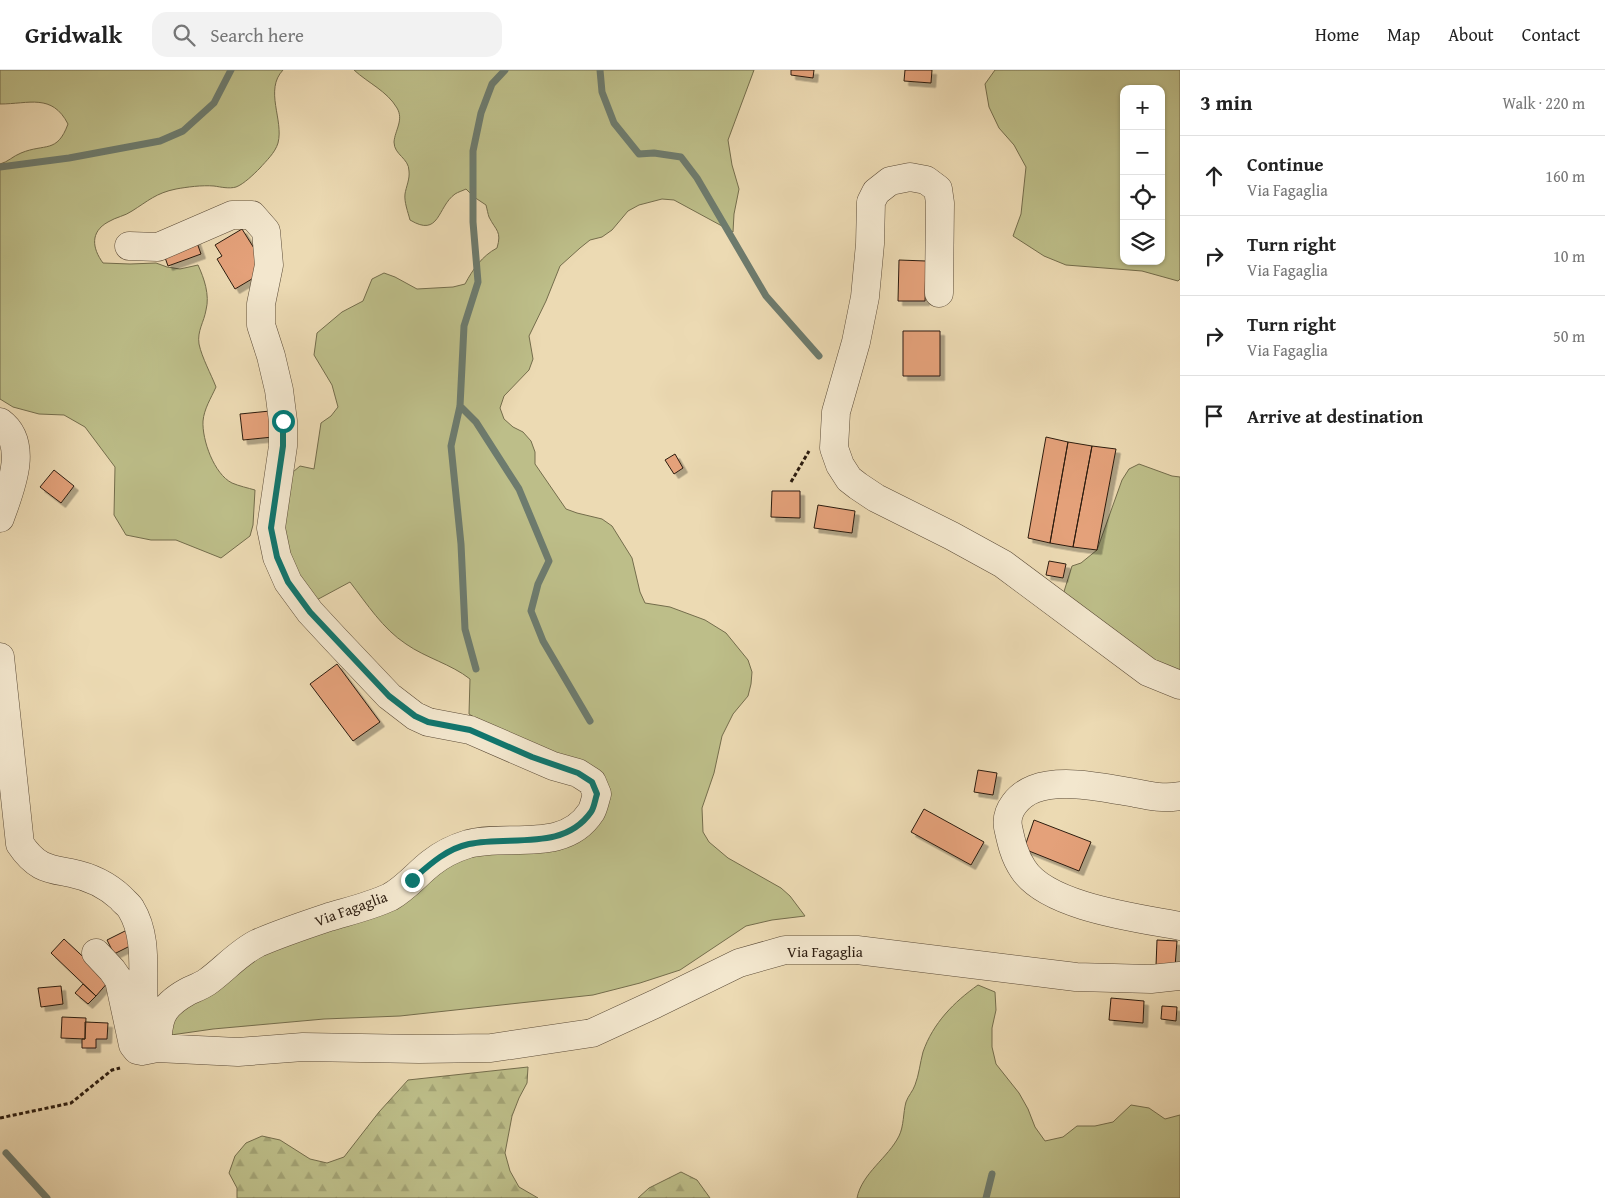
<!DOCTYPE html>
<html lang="en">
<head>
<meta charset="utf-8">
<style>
  body { margin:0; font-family:"Gentium Book Plus",serif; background:#f2f2f2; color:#222 }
  .controls { position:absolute; right:15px; top:15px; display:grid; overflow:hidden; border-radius:10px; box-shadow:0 1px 4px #0004 }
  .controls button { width:45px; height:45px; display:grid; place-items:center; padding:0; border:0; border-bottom:1px solid #e0e0e0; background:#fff; color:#222; font:25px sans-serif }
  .stop { position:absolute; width:15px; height:15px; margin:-11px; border:4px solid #0f766e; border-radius:50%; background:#fff }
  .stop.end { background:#0f766e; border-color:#fff; box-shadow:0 1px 5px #0008 }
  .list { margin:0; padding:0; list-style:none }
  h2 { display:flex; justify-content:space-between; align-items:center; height:65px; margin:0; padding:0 20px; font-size:21px }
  h2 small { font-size:16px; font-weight:400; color:#767676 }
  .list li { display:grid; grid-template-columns:32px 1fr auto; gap:15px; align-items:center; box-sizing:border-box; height:80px; padding:0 20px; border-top:1px solid #e0e0e0 }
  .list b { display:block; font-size:19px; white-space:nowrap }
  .list p { margin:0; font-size:16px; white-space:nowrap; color:#767676 }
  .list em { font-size:16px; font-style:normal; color:#767676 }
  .icon { flex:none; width:28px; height:28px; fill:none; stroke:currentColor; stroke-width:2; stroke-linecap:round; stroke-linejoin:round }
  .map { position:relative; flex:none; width:1180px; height:1128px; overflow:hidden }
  header { display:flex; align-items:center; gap:30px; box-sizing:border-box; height:70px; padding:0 25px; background:#fff; border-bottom:1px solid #e0e0e0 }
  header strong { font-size:24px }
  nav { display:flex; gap:28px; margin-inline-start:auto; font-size:18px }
  .search { width:350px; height:45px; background:#f2f2f2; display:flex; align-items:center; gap:12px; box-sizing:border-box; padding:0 18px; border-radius:15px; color:#767676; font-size:19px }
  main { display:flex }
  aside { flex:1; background:#fff }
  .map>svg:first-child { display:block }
</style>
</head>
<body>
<header>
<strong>Gridwalk</strong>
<div class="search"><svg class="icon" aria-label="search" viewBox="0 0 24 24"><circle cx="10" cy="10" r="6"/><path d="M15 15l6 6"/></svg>Search here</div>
<nav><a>Home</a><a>Map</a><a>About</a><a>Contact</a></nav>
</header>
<main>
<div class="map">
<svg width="1180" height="1128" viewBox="0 0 1180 1128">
  <defs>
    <pattern id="forest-firs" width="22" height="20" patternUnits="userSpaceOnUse" patternTransform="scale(1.25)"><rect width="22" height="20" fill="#bdbe89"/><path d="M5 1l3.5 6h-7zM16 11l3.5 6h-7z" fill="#a3a375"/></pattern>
    <filter id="shadow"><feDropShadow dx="4.5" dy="4.5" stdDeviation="0" flood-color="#0004"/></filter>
  </defs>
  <rect width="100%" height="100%" fill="#ecdab3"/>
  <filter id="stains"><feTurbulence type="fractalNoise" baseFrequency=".004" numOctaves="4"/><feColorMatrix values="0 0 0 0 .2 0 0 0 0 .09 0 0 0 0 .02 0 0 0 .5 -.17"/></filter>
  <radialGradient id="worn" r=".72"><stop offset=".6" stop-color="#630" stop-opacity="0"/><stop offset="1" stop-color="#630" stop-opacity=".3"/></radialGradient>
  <path fill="#bdbe89" stroke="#746d4c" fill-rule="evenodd" d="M0 0H283C264 20 284 50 278 73 275 83 266 91 260 98 254 104 244 114 236 117 229 119 221 117 214 116 202 115 187 117 176 119 156 123 148 131 132 141 125 146 116 147 108 152 90 162 92 178 103 193L130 194 156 193 167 197 180 199 198 195C204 208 210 225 206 240 204 252 197 261 199 274 202 288 211 304 216 317 211 328 204 339 203 351 202 370 214 404 232 413 239 416 248 418 255 420L253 455 250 466 221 488 176 470H151L126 465 114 445 115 397 85 357 64 345 39 344 13 337 0 329V94C8 92 13 86 21 83 45 73 57 84 68 54 52 23 29 34 0 34Z
    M354 0H754L728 70 732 95 739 119 734 144 733 162 674 130 662 129 639 135 628 141 612 160 602 167 590 170 580 178 560 196 546 231 529 266 533 289 529 300 504 326 500 338 504 349 513 357 523 362 531 371 535 382V394L566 439 577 443 602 449 612 456 632 488 640 522 645 533 670 537 705 550 726 563 748 590 752 602 751 614 748 626 733 644 722 666 714 703 702 738 703 762 709 772 728 788 781 818 790 826 805 846 772 850 746 856 680 900 640 913 593 925 400 946 324 949 213 959 164 966 175 942 261 879 446 789 544 776 604 733 514 673 469 644 470 609C451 594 426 588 406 574 383 559 367 534 350 512L311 533 278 462 293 402 300 396 314 399 321 353 331 346 338 337 332 315 314 285 317 263 342 242 363 231 372 209 384 203 395 207 417 219 453 217 465 214C473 199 482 186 497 178 502 161 496 161 489 147 488 144 487 139 486 135L474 127 466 119C462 121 458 122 455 124 437 137 440 168 410 150 408 142 404 132 405 124 406 117 410 109 409 101 409 88 394 85 394 72 395 60 404 50 397 38 387 21 368 13 354 0Z
    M995 0H1180V209L1178 211 1142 201 1066 195 1044 186 1013 166 1021 144 1026 97 1014 75 999 58 989 37 985 14ZM1124 19H1161V191H1124Z
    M1139 394 1172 406 1180 407V609L1062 528 1072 496 1081 493 1097 480 1122 410 1129 399Z
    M978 915 995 922 996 940 992 958V977L996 994 1019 1023 1028 1039 1035 1057 1045 1071 1063 1067 1077 1056H1095L1113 1052 1131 1035 1149 1038 1165 1049 1180 1045V1128H857C862 1103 888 1088 899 1066 904 1056 903 1043 906 1032 908 1026 913 1021 915 1015 919 1005 920 993 923 982 933 953 954 932 978 915Z"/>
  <path fill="url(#forest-firs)" stroke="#746d4c" d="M528 997 527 1013 519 1028 512 1046 505 1083 510 1101 519 1117 538 1128H237V1118L229 1103 235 1086 246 1073 262 1066 280 1070 310 1089 327 1093 344 1087 379 1042 408 1010Z
    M681 1102 697 1110 710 1128H638L649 1118Z"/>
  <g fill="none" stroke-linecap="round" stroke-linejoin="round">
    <path stroke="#6d7b6e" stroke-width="7" d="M600 0 602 22 614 53 639 84 654 83 681 87 697 108 766 226 819 286
      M0 97 69 88 160 71 183 61 214 33 231 0
      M460 336 476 352 519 419 549 491 538 514 531 541 543 571 590 651
      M476 599 465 559 461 474 451 376 460 336 464 256 478 212 473 152V81L481 43 492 14 505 0
      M6 1083 47 1128
      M986 1128 992 1104"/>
  </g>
  <path fill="#e4a17a" stroke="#2c1c0f" filter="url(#shadow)" d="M791 0H814L813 8 791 5Z
    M905 0H932L931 13 904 11Z
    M242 159 262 191V203L235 219 217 189 222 186 215 175Z
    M195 167 201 184 168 196 162 179Z
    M899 190 926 191 925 231H898Z
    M903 261H940V306H903Z
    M270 341 273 367 243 370 240 344Z
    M1046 367 1068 372 1050 473 1028 468Z
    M1068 372 1092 376 1073 477 1050 473Z
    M1092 376 1116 379 1097 480 1073 477Z
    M675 384 683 398 674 404 665 390Z
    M54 400 74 416 61 433 40 417Z
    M772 421H800V448L771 447Z
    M818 435 855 441 852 463 814 458Z
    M1049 491 1066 494 1063 508 1046 505Z
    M337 594 380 652 353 671 310 614Z
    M978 700 997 703 993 725 974 722Z
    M924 739 984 772 971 795 911 762Z
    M1034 750 1091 772 1079 801 1024 779Z
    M129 859 136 873 114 884 107 870Z
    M64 869 109 911 96 926 51 883Z
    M1157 870 1177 871 1175 897 1156 896Z
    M83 914 96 926 88 934 75 923Z
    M61 916 63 934 41 937 38 918Z
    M1111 928 1144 931 1143 953 1109 950Z
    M1162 936 1177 937 1176 951 1161 949Z
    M62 947 86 948 85 969 61 968Z
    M85 952 108 953 107 969H96V978H82V969H85Z"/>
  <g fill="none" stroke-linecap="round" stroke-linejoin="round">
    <defs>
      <path id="minor" d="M129 176 158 177 232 145H252L266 161 269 195 261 234V255L271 286 279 320 283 351V376L271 458 277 487 288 512 310 542 335 569 389 626 415 646 428 652 470 660 553 696 578 703 592 712 597 724C595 730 594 737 591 742 564 784 508 763 468 774 455 778 441 785 431 793 417 804 406 818 390 827 371 836 349 841 329 847 305 855 281 863 258 873 239 882 224 900 207 912 201 916 193 919 187 922 160 937 158 949 157 978
        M939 223 940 133 938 119 926 110 910 107 890 111 876 122 871 132 870 174 865 227 856 272 836 342 834 378 840 395 849 409 858 416 876 428 952 466 1003 494 1148 602 1180 615
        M0 352C30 374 10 420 0 448
        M0 587 20 774C26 783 32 790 41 795 50 800 61 801 71 803 91 807 106 814 121 828 124 832 129 835 131 839 155 878 133 931 152 970
        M1180 726C1164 729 1150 726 1135 723 1105 718 1063 708 1034 719 1019 725 1005 740 1008 757 1011 771 1014 786 1023 799 1047 837 1138 848 1180 856
        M96 883 112 900 119 910 133 975 137 980 142 981 157 978 238 982 303 977 419 979 491 978 592 963 655 934 739 893 785 880H857L1076 907 1151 909 1180 906"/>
    </defs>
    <use href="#minor" stroke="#5c4c38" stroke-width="29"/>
    <path stroke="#2c1c0f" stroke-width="3" stroke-dasharray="4 2.5" stroke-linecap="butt" d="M791 412 809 381
      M0 1048 71 1033 112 1000 120 998"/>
    <use href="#minor" stroke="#f3e7ce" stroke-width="28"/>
  </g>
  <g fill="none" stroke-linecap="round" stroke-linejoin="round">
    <path stroke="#0f766e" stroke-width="6" d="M283 351V376L271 458 277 487 288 512 310 542 389 626 415 646 428 652 470 660 532 687 578 703 592 712 597 724C595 730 594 738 591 742 563 782 510 765 469 774 446 779 429 795 412 810"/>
  </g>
  <g text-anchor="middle" stroke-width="4" stroke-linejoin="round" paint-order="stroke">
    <g font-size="15" fill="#2c1c0f" stroke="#f3e7ce">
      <text transform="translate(351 839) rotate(-20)" y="5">Via Fagaglia</text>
      <text x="825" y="887">Via Fagaglia</text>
    </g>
  </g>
  <rect width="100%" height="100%" filter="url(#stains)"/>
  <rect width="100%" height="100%" fill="url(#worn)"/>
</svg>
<div class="controls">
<button>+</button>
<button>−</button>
<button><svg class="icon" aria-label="locate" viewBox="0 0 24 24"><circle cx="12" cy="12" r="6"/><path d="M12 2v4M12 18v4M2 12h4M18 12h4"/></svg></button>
<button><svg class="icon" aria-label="layers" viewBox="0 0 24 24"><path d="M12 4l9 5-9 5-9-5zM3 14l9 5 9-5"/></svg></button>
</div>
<div class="stop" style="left:283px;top:351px"></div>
<div class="stop end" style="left:412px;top:810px"></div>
</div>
<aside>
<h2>3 min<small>Walk · 220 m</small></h2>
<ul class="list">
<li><svg class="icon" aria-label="ahead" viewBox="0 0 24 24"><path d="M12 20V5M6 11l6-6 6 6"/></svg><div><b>Continue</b><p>Via Fagaglia</p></div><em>160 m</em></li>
<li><svg class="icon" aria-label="right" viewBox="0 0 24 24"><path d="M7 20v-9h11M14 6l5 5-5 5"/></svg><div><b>Turn right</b><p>Via Fagaglia</p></div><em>10 m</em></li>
<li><svg class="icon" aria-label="right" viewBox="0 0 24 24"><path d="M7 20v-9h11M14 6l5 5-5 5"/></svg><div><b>Turn right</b><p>Via Fagaglia</p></div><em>50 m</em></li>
<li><svg class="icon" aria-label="arrive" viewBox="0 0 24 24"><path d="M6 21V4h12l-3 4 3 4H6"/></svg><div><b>Arrive at destination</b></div></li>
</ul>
</aside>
</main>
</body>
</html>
